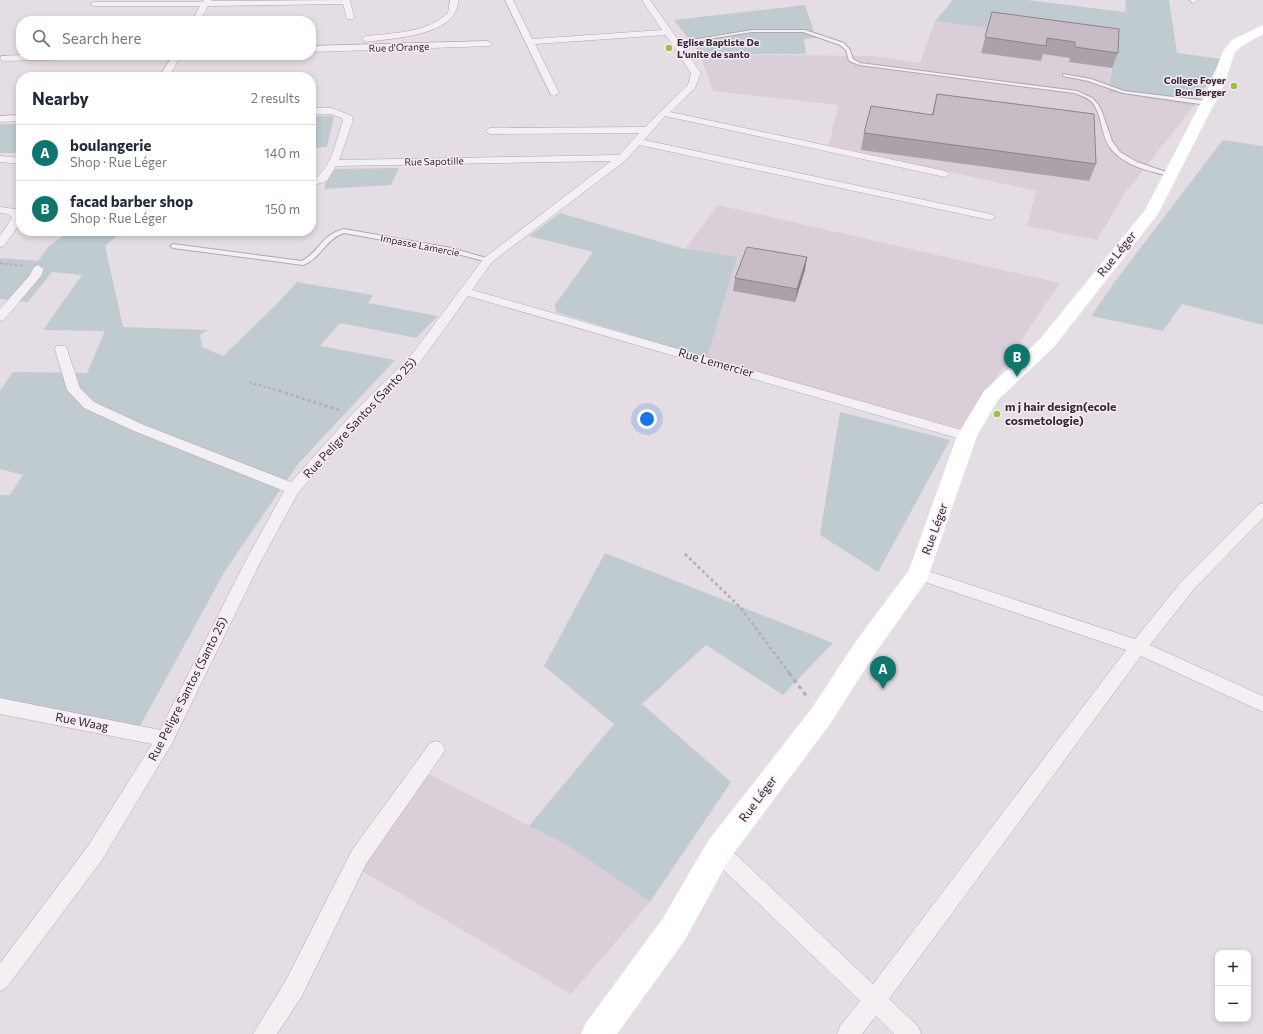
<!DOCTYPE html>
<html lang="en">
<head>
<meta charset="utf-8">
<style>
  body { margin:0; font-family:Commissioner,sans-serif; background:#f2f2f3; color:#1f2937 }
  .controls { position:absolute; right:12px; bottom:12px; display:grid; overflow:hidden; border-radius:8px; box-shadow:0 2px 6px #0003 }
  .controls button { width:36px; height:36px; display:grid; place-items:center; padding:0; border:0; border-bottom:1px solid #e0e1e3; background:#fff; color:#1f2937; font:20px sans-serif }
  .you { position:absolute; left:647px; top:419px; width:14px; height:14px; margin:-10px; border:3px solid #fff; border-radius:50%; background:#1a73e8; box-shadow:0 0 0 6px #1a73e833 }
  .badge { display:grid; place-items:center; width:26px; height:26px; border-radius:50%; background:#0f766e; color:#fff; font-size:13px; font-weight:700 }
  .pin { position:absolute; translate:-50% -33px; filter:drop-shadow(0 1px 2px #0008) }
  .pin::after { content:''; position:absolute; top:21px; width:14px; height:12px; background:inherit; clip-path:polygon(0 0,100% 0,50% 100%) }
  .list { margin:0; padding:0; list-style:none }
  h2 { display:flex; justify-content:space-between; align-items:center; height:52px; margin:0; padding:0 16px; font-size:17px }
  h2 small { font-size:13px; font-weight:400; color:#747a83 }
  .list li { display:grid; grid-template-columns:26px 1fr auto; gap:12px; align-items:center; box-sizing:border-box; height:56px; padding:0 16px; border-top:1px solid #e0e1e3 }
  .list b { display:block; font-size:15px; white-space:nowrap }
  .list p { margin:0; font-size:13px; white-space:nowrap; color:#747a83 }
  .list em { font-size:13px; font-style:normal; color:#747a83 }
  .icon { flex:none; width:22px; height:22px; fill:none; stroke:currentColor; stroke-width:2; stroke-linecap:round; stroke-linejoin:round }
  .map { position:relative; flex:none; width:1263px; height:1034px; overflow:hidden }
  .search { position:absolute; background:#fff; box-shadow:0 2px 6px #0003; left:16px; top:16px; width:300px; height:44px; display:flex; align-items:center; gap:10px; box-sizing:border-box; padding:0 14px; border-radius:16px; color:#747a83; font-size:15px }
  .panel { position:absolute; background:#fff; box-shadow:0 2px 6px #0003; left:16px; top:72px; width:300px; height:164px; border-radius:16px }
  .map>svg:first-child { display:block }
</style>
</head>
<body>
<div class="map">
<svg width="1263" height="1034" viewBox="0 0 1263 1034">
  <rect width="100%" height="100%" fill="#e5dde4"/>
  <path fill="#dacfd9" d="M935 21 1113 45 1108 92 1194 106 1125 193 1097 240 1027 226 1036 191 829 145 838 105 713 91 700 54 872 56 920 63Z
    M718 205 1060 283 962 429 707 358 685 249Z
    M427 773 570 847 650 902 571 994 362 871Z"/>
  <path fill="#bfcbce" d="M953 0H1027L1125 12 1126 0H1169L1177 53 1222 59 1194 106 1108 92 1112 68 1113 45 935 21Z
    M805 5 816 38 804 39 806 54H700L674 20Z
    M311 116H334L327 147 311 148Z
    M0 124H21V153H0Z
    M1223 140 1263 146V325L1182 304 1163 331 1091 316 1119 276Z
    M399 168 391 185 324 189 329 169Z
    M560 213 685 249 737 257 707 358 556 312 555 305 593 252 529 236Z
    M70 231H122L105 246 123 327 208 330 200 335 202 347 223 356 277 304 297 282 373 295 368 303 438 316 416 338 340 323 320 346 395 360 298 464 225 571 140 726 31 708 0 700V495H10L23 475 0 469V391L13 372 87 373 105 331 43 330 82 275 52 272 28 302 0 299V258L38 261 48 247Z
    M840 412 950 440 878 572 820 535Z
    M605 553 833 643 783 695 706 645 642 704 731 782 650 902 570 847 529 826 614 724 544 666Z"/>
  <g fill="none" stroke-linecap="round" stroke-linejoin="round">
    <defs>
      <path id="lane" d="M752 30H805L844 43 850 50 853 59 860 63 1077 91 1092 98 1098 104 1102 112 1112 141 1120 152 1137 162 1172 174 1169 176C1149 171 1125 166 1111 149 1100 135 1103 114 1091 101 1086 97 1080 95 1074 93L859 65 849 61 846 50 840 45 803 32H752L676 44 674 43Z
        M1063 74 1091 79 1124 91 1207 101 1210 103 1207 105 1123 93 1088 81 1063 76Z
        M344 229 451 248 490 259 491 260 488 262 450 252 344 233C326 238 321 259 303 265L173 248 170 246 173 244 302 261C321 250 321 235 344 229Z"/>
      <path id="street" d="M204 0H212L211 1 350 0 354 17 353 19H347L343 4 208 6 200 21H192L200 6H94L90 4 94 2H203Z
        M450 0H458C459 36 393 38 366 42L362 39 366 36C393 33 428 33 448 13Z
        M505 0H513L532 39 662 30 642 0H650L701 73 695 88 670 112 945 171 950 174 945 177 665 116 644 140 990 214 996 217 990 220 639 145 626 160 492 262 472 290 972 433 974 436 972 439 967 441 468 296 419 364 363 419 298 493 259 565 171 745 102 860 7 987 0 991V963L88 846 152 744 0 714V698L160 730 244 564 284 491 134 431 84 408 67 390 55 349 56 346H66L80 388 94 402 144 425 291 482 353 413 409 358 484 258 611 161 336 166 327 181 311 186V180C331 173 336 139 343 121L342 118 331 114H311V108H332L352 116 353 121 339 160 619 155 639 133 490 134 485 131 490 128 645 127 688 85 691 73 666 35 535 44 559 93 554 96 551 95Z
        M1189 0H1197V1L1193 3Z
        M488 41 492 44 491 46 311 52V46Z
        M21 55H128L124 58 4 61 0 59 1 56Z
        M173 55H181L169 77H159Z
        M21 115V121L0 122V116Z
        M0 156 21 158V164L0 162Z
        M0 207 15 209 21 213V222L4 246 0 247V236L12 218 8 214 0 213Z
        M38 265 44 269 41 276 4 320 0 321V309L30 275 34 267Z
        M1263 503V518L1194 589 1150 645 1263 696V712L1141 656 889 999 918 1026 921 1034H894L876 1016 862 1034H837L840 1026 860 1001 711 858 708 851 711 844 718 841 725 844 873 984 1126 650 913 578 911 574 913 570 919 568 1135 639 1182 581 1258 505Z
        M436 741 442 743 445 749 442 755 366 864 302 996 277 1034H253L286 980 352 850 430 743Z"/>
    </defs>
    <use href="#lane" stroke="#b2a7b0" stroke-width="2"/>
    <use href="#street" stroke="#b2a7b0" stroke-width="1"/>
    <path stroke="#b5abb3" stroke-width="2" stroke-dasharray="2.5 2.5" stroke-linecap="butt" d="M0 263 23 266
      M249 382 282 392"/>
    <path stroke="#b5abb3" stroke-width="2.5" stroke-dasharray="3 3" stroke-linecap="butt" d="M279 391 342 411
      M685 554 740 607 790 674"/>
    <path stroke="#b5abb3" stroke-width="3" stroke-dasharray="4 4" stroke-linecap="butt" d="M789 673 808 698"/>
    <use href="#lane" fill="#f4eff3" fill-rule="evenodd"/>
    <use href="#street" fill="#f4eff3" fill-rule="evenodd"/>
    <path fill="#fff" fill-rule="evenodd" d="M1263 25V34L1242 46 1235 52 1224 85 1158 214 1054 347 998 400 977 436 927 580 874 655 830 724 728 861 685 940 617 1034H581L586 1023 663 918 708 841 812 708 856 641 909 570 957 436 984 391 1040 339 1145 210 1210 85 1223 51 1232 40Z"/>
  </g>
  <path fill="#aba1aa" d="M992 12 1118 53 1112 68 1069 62 1070 58 1043 54 1041 61 981 53Z
    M937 94 1096 164 1089 181 861 150 864 133 932 114Z
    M807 257 805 270 795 302 733 291 735 278Z"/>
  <path fill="#8b838b" d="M807 257 805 270 795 302 797 289Z"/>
  <path fill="#c7bbc6" stroke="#8b838b" d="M992 12 1119 29 1118 53 1075 47V42L1047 38 1046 46 985 37Z
    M937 94 1094 114 1096 164 864 133 871 106 933 115Z
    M747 247 807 257 797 289 735 278Z"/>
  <g fill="#98c04b" stroke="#f3ecf3" stroke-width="1.5">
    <circle cx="669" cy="48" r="4"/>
    <circle cx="1234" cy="86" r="4"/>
    <circle cx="997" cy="414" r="4"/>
  </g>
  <g text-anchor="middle" stroke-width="3" stroke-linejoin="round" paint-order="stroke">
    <g font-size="10" font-weight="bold" fill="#3a2838" stroke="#f3ecf3" text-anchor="start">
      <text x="677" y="46">Eglise Baptiste De<tspan x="677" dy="12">L'unite de santo</tspan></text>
      <text x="1226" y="84" text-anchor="end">College Foyer<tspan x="1226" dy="12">Bon Berger</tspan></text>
    </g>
    <g font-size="10" fill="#3a2838" stroke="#f3ecf3">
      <text transform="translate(399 47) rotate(-2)" y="4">Rue d'Orange</text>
      <text transform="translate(434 161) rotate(-1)" y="4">Rue Sapotille</text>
      <text transform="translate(420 245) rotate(11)" y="4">Impasse Lamercie</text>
    </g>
    <g font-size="12" fill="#3a2838" stroke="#f3ecf3">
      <text transform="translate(1117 254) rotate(-51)" y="4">Rue Léger</text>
      <text transform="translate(716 363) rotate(16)" y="4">Rue Lemercier</text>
      <text transform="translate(360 418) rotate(-47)" y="4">Rue Peligre Santos (Santo 25)</text>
      <text transform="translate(935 529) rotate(-70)" y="4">Rue Léger</text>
      <text transform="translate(188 689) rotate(-63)" y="4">Rue Peligre Santos (Santo 25)</text>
      <text transform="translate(82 722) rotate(11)" y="4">Rue Waag</text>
      <text transform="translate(758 799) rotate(-53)" y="4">Rue Léger</text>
    </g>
    <g font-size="12" font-weight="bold" fill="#3a2838" stroke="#f3ecf3" text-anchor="start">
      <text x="1005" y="411">m j hair design(ecole<tspan x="1005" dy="14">cosmetologie)</tspan></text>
    </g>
  </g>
</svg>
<div class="controls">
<button>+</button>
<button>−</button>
</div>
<div class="you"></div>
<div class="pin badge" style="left:883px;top:689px">A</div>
<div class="pin badge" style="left:1017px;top:377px">B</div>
<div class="search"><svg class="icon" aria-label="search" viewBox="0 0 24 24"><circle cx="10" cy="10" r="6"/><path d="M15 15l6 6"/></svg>Search here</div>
<section class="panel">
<h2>Nearby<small>2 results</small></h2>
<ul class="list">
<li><span class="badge">A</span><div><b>boulangerie</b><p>Shop · Rue Léger</p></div><em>140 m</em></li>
<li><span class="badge">B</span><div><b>facad barber shop</b><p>Shop · Rue Léger</p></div><em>150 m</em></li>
</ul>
</section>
</div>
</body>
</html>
